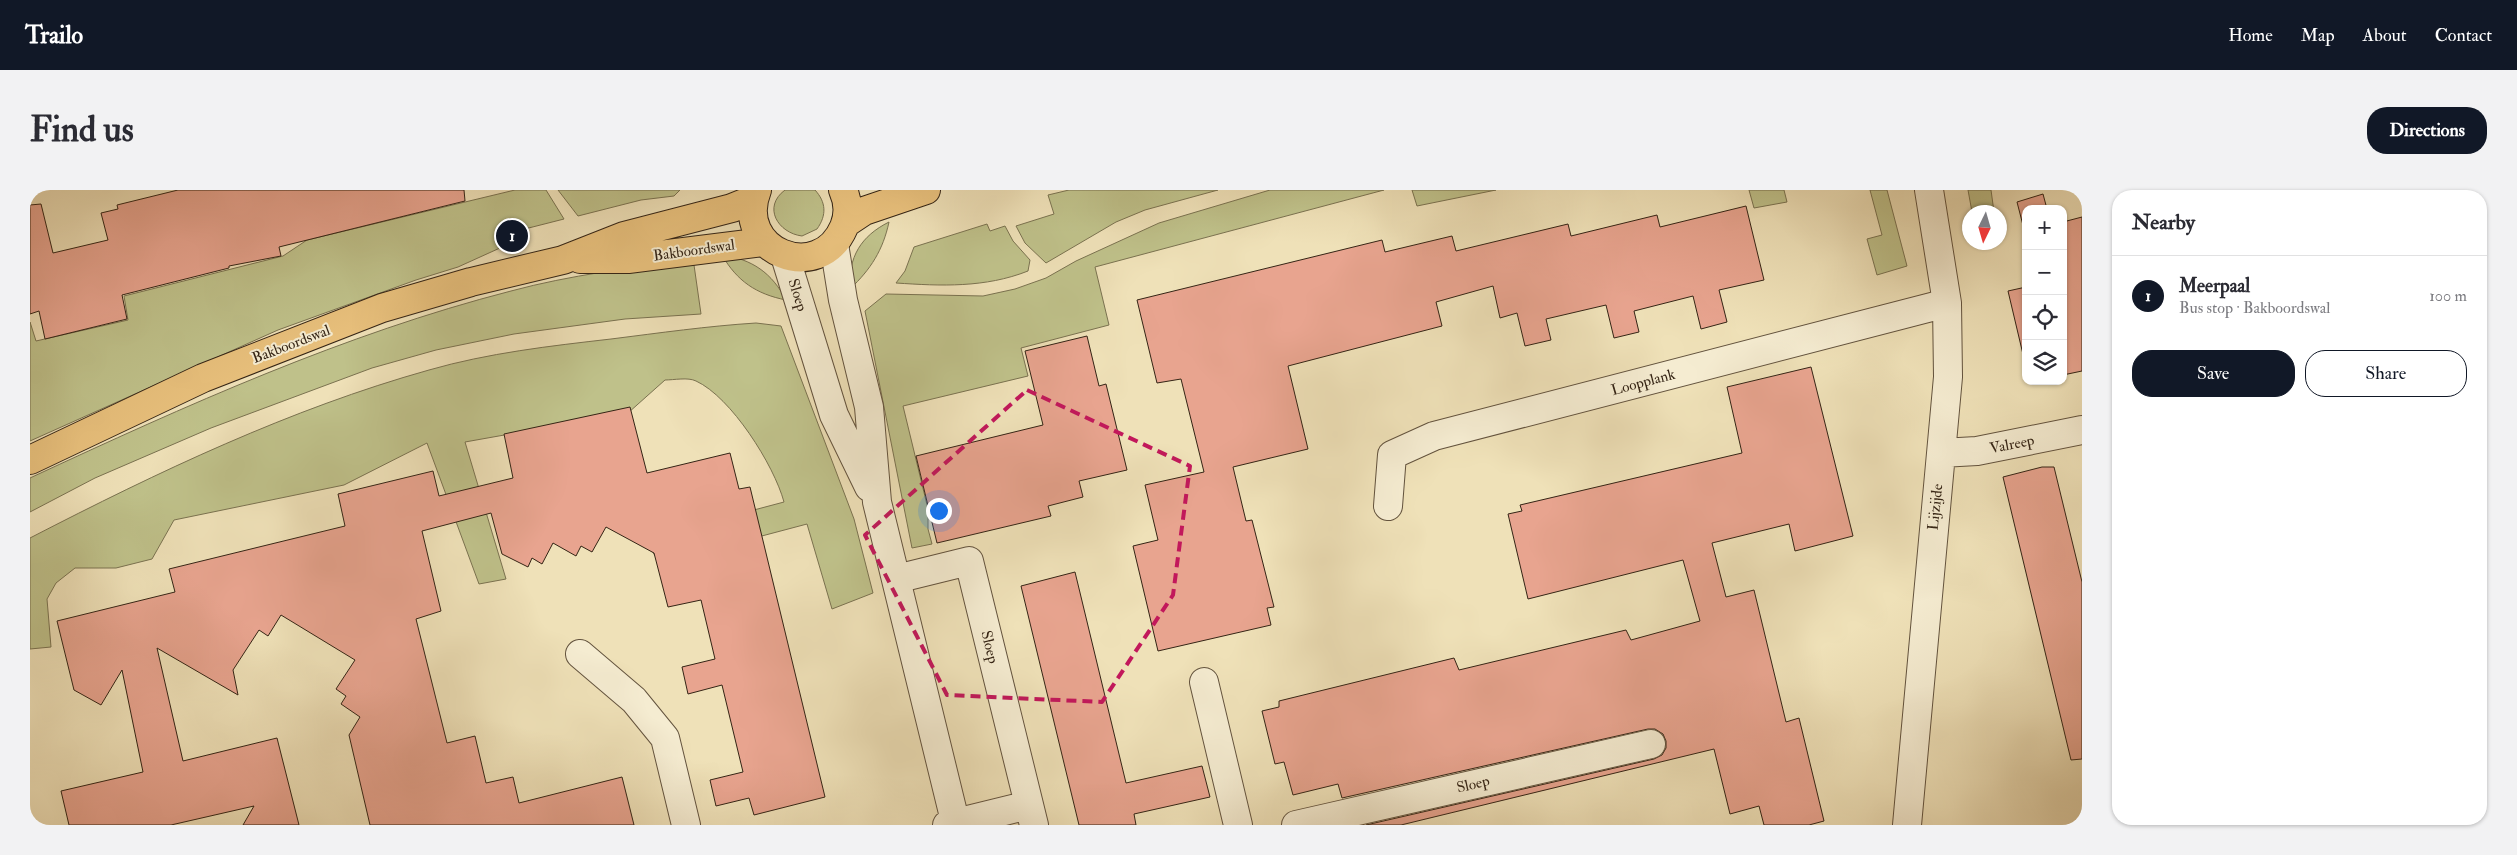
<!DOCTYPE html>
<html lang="en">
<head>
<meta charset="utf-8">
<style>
  body { margin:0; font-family:"IM FELL Double Pica",serif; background:#f2f2f3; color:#2b2b33 }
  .controls { position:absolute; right:15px; top:15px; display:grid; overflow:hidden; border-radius:10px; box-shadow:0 1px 4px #0004 }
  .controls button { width:45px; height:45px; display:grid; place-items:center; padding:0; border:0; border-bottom:1px solid #e1e1e2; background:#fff; color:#2b2b33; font:25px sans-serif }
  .compass { position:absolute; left:1932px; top:15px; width:45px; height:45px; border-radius:50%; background:#fff; box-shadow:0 1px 4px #0004; rotate:185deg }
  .you { position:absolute; left:908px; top:320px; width:18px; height:18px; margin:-12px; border:4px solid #fff; border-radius:50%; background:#1a73e8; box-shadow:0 0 0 8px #1a73e833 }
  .badge { display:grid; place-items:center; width:32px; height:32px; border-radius:50%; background:#111827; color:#fff; font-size:16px; font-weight:700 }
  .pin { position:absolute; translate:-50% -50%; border:2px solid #fff; box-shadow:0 1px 5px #0006 }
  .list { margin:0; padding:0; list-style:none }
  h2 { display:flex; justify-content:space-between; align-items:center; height:65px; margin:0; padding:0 20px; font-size:21px }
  h2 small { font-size:16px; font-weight:400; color:#7c7c81 }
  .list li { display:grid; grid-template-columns:32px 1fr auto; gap:15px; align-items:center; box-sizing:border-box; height:80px; padding:0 20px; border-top:1px solid #e1e1e2 }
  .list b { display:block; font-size:19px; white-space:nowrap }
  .list p { margin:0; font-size:16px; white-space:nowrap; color:#7c7c81 }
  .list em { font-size:16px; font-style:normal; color:#7c7c81 }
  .actions { display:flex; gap:10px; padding:15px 20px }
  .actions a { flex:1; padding:11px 0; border:1px solid #111827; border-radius:20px; text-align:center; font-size:18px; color:#111827 }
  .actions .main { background:#111827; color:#fff }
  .icon { flex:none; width:28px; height:28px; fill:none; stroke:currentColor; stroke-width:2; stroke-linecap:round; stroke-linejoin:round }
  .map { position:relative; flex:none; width:2052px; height:635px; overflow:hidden; border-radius:20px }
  header { display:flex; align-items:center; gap:30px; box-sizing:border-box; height:70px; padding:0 25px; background:#111827; color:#fff }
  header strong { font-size:24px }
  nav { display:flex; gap:28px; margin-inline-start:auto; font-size:18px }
  .intro { display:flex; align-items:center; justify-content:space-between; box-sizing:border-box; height:120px; padding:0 30px }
  h1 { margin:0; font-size:35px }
  .button { padding:12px 22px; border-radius:20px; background:#111827; color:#fff; font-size:18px; font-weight:700 }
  main { display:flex; gap:30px; padding:0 30px }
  aside { flex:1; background:#fff; border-radius:20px; box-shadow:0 1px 4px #0004 }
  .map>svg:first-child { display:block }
</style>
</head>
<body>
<header>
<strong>Trailo</strong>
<nav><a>Home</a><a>Map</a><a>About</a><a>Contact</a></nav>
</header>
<div class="intro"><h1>Find us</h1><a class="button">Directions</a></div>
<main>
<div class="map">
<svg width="2052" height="635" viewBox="0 0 2052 635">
  <rect width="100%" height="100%" fill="#efe1b8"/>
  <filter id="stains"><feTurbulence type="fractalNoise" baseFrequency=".004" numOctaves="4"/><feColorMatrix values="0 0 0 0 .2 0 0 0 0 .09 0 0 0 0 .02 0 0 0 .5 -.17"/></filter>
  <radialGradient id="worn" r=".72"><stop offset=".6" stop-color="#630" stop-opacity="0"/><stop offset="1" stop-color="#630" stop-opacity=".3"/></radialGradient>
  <path fill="#bfc18a" stroke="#7a7250" d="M485 0H516L534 29 479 43 481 53 428 77 386 90 248 140 0 251V132L6 151 98 130 94 106 253 66 277 50Z
    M528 0H650L644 6 611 10 548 26Z
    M755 0H785C796 12 797 25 787 39L772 46C748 43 732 17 755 0Z
    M1039 0H1188L1115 20 1086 32 1016 73 995 53 986 36 1024 24 1018 5Z
    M1240 0H1354L1065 77 1079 135 991 158 998 186 873 216 898 319V339L902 354 882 358 835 121 856 104 953 106 985 99 1016 88 1046 71 1129 33Z
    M1382 0H1466L1387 16Z
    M1719 0H1754L1757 12 1724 18Z
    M1840 0H1857L1877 76 1847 85 1837 49 1852 45Z
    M1938 0H1961L1964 22H1942Z
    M859 32C853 60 841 79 820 99 818 67 831 46 859 32Z
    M957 34 960 41 975 36 983 51 1000 70 998 81C955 98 911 96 866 93L875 81 884 57Z
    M692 65C722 69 742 83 756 110 726 104 707 91 692 65Z
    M663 68 671 124 595 129 484 144 406 160 342 178 181 238 65 288 0 322V288C155 216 314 144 481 101 540 85 602 78 663 68Z
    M726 133 751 136 824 329 843 403 802 419 777 334 630 373 622 361 626 346 754 312C744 275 701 207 666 191 658 187 644 190 635 190L598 223 435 252 476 389 449 394 397 253 314 295 144 330 122 369 86 378H45L26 393 17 409 21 457 0 459V348C128 282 260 219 399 180 458 163 520 156 581 149 629 143 678 136 726 133Z"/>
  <path fill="#e8a48f" stroke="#342415" d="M148 0H434L435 11 249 57 251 66 199 76V78L92 105 97 129 15 149 9 121 0 124V15L11 14 23 63 78 50 71 23 88 19 87 15Z
    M2013 4 2017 19H1996V47L1987 12Z
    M1716 16 1734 90 1689 100 1697 132 1671 139 1663 106 1604 121 1609 142 1584 148 1576 115 1516 129 1521 150 1495 156 1487 123 1470 128 1463 96 1406 112 1412 136 1258 176 1278 259 1203 277 1216 331 1222 330 1244 417 1237 418 1241 435 1128 461 1103 356 1128 350 1115 295 1174 282 1151 189 1127 193 1107 110 1352 50 1355 62 1422 46 1426 61 1538 34 1541 46 1627 25 1630 37Z
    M2052 27V181L2033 185V32Z
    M1996 97V177L1978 101Z
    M1057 146 1069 196 1076 194 1097 280 1049 291 1053 307 1018 316 1021 326 907 353 886 266 1013 235 995 161Z
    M1781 177 1823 346 1765 361 1759 334 1682 353 1696 407 1724 400 1756 532 1769 528 1794 631 1779 635H1734L1729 616 1700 624 1684 559 1371 635H1336L1624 569 1632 565 1636 558V551L1633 544 1625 539H1618L1312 608 1308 594 1263 605 1254 572 1245 574 1232 521 1249 517V511L1424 468 1429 480 1596 440 1601 450 1670 431 1653 370 1498 409 1478 324 1492 321 1490 315 1712 263 1697 197Z
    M600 217 617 283 700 263 709 299 720 297 795 607 724 625 719 608 686 616 680 590 713 582 692 495 658 504 652 477 685 469 671 410 638 417 624 363 576 337 562 362 551 356 546 366 523 353 512 374 502 368 498 377 472 364 461 323 392 341 411 421 386 429 417 553 445 546 456 593 483 587 489 613 592 587 604 635H340L319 545 330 527 311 514 316 506 306 499 325 470 251 425 238 446 229 440 203 480 208 505 127 458 153 571 247 548 269 635H213L224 616 141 635H39L31 601 113 582 92 480 71 515 44 500 27 431 145 402 139 379 315 336 308 304 403 281 409 306 483 288 474 244Z
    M2012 277H2024L2052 392V569L2041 570 1973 287Z
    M1045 382 1096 593 1172 576 1180 607 1104 624 1106 635H1049L991 396Z"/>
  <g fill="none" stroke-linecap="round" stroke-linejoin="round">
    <defs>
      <path id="minor" d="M804 54 813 110 839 217 847 312 926 635
        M755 66 804 225 839 297
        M1911 263 1947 261 2052 240
        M1358 316 1362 265 1404 246 1917 113
        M866 389 939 371 1004 635
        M550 464 604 510 635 548 656 635
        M1174 492 1208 635
        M917 635 999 615
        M1266 635 1621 554
        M1877 635 1918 187 1917 113 1899 0"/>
      <path id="major" d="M727 0C703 61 789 96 814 37 819 25 818 11 813 0
        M816 33 834 21 896 0
        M550 69H598L734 52
        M0 270 173 188 352 118 441 92 533 70 594 46 702 18 724 9"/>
    </defs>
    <use href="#minor" stroke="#63533e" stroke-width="30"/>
    <use href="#major" stroke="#342415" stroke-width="30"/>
    <use href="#minor" stroke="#f5ecd1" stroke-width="28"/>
    <use href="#major" stroke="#e8c07c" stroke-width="28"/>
  </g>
  <path fill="none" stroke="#c2185b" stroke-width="4" stroke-dasharray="10 6" stroke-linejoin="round" d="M997 200 1160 276 1143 405 1072 512 917 505 835 345Z"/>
  <g text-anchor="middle" stroke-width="4" stroke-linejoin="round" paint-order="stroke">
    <g font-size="15" fill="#342415" stroke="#f5ecd1">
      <text transform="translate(664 60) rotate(-8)" y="5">Bakboordswal</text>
      <text transform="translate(768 105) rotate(73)" y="5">Sloep</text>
      <text transform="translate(261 154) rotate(-21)" y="5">Bakboordswal</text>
      <text transform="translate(1613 192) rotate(-15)" y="5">Loopplank</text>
      <text transform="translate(1982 254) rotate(-11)" y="5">Valreep</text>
      <text transform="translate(1905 317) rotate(-84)" y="5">Lijzijde</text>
      <text transform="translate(960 457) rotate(76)" y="5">Sloep</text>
      <text transform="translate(1443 594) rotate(-13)" y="5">Sloep</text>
    </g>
  </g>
  <rect width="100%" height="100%" filter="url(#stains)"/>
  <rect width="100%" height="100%" fill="url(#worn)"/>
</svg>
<div class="controls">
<button>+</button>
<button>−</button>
<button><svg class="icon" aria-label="locate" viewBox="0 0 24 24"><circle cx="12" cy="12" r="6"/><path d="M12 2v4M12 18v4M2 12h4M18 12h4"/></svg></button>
<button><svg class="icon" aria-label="layers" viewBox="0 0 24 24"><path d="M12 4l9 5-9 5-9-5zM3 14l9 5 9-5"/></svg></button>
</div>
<svg class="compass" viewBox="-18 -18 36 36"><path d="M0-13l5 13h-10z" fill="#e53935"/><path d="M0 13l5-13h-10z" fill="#7c7c81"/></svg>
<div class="you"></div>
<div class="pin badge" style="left:482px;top:46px">1</div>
</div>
<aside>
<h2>Nearby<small></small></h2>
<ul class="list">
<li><span class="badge">1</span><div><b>Meerpaal</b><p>Bus stop · Bakboordswal</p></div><em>100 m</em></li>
</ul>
<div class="actions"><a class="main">Save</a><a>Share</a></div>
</aside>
</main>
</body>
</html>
